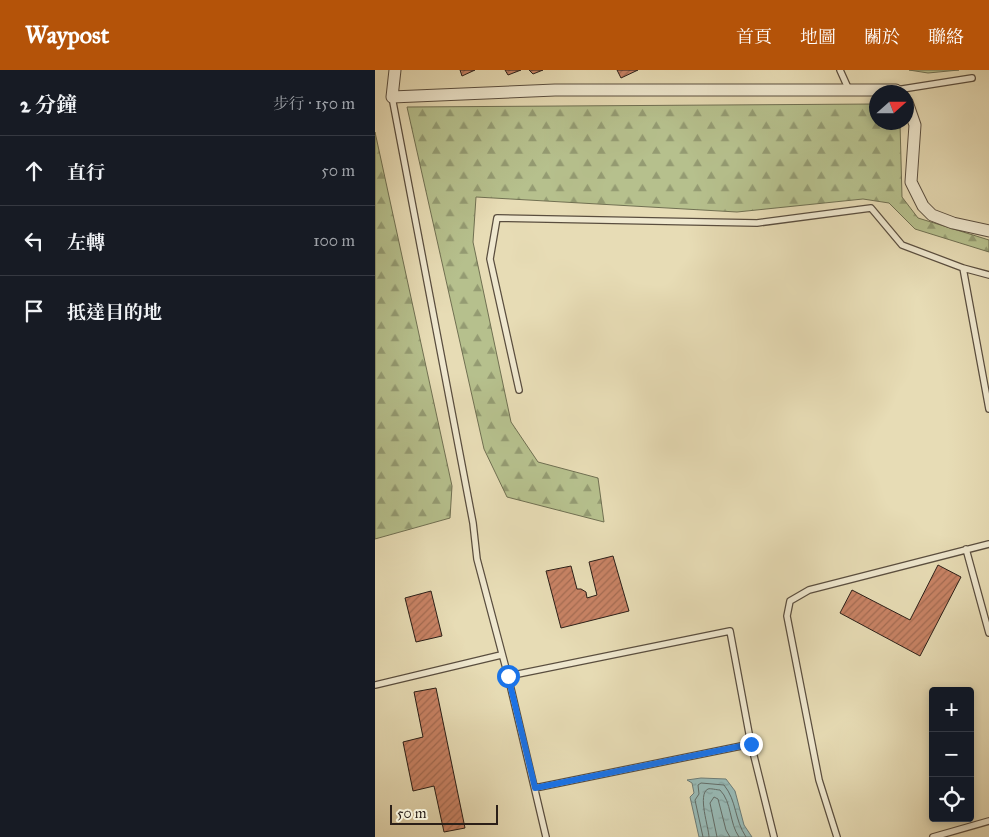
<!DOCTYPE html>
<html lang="zh-TW">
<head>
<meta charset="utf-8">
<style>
  body { margin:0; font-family:"IM FELL Great Primer","Noto Serif TC",serif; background:#20242c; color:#f1f3f6 }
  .controls { position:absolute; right:15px; bottom:15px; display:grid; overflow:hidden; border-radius:5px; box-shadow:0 2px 8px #0003 }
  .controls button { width:45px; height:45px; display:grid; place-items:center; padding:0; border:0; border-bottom:1px solid #363941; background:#171b24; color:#f1f3f6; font:25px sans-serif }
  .compass { position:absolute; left:494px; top:15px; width:45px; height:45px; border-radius:50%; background:#171b24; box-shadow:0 2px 8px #0003; rotate:69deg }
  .scale { position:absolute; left:15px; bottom:12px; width:108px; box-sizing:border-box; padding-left:5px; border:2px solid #2b1f18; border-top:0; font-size:14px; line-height:18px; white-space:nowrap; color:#2b1f18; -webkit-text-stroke:4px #efe8cf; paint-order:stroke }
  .stop { position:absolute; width:15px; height:15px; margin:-11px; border:4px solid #1a73e8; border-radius:50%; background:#fff }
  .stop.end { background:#1a73e8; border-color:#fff; box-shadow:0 1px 5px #0008 }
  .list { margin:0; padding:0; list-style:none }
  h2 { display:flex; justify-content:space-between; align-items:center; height:65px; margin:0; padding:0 20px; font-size:21px }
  h2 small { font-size:16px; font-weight:400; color:#9ea1a6 }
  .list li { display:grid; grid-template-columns:32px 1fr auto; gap:15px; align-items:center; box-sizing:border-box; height:70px; padding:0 20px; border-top:1px solid #363941 }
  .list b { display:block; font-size:19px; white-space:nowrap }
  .list em { font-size:16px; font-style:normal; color:#9ea1a6 }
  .icon { flex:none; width:28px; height:28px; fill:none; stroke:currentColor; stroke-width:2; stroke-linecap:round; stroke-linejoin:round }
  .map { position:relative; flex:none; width:614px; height:767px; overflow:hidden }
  header { display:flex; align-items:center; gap:30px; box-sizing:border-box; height:70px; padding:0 25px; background:#b45309; color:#fff }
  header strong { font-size:24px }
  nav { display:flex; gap:28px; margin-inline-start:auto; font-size:18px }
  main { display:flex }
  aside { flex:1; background:#171b24 }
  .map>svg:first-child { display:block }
</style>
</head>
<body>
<header>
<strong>Waypost</strong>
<nav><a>首頁</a><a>地圖</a><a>關於</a><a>聯絡</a></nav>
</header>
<main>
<aside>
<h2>2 分鐘<small>步行 · 150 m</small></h2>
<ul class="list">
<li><svg class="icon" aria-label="ahead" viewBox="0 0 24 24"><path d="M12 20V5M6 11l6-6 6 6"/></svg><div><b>直行</b></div><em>50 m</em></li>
<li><svg class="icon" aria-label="left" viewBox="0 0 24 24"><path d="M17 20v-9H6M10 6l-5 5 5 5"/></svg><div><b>左轉</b></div><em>100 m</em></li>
<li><svg class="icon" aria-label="arrive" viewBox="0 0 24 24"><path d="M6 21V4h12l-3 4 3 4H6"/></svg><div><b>抵達目的地</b></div></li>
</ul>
</aside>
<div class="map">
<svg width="614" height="767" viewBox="0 0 614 767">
  <defs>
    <pattern id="forest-firs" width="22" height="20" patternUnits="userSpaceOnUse" patternTransform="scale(1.25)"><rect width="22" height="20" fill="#b6c08d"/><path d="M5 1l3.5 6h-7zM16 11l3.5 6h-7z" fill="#949b72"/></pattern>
    <pattern id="water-ripples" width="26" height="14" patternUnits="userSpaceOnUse" patternTransform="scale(1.25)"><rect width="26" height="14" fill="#98bab6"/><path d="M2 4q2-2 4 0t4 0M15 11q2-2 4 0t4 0" fill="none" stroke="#839f9c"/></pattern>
    <pattern id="building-hatch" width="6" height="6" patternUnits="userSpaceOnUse" patternTransform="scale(1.25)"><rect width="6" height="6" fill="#c88365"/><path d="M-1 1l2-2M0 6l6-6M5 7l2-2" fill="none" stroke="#a36b52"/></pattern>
  </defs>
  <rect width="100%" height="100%" fill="#e7dcb5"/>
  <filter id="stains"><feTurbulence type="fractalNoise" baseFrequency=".004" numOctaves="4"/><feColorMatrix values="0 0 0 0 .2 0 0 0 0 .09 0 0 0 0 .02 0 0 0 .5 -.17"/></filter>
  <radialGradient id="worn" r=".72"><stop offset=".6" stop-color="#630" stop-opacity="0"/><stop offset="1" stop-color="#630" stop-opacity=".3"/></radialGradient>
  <path fill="#b6c08d" stroke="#707052" d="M534 0H584L553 3Z"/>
  <path fill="url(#forest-firs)" stroke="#707052" d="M501 34 502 52 525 53 527 127 543 148 614 170V182L540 159 514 133 488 129 362 142 101 127 98 172 136 352 163 392 223 408 229 452 132 427 109 379 32 37Z
    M0 62 77 416 75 448 0 469Z"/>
  <path fill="url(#water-ripples)" stroke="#6c7c77" d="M326 708 351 709 360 721 369 755 377 767H324L315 727 319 723 317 713 312 710Z"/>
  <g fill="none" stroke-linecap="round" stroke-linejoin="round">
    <path stroke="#626c67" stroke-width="1" d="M328 767 320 730 324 724 323 715 326 713 349 715C362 731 359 749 371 767
      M334 767C334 758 322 724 333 719 335 718 342 720 345 720 357 732 354 753 364 767
      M342 767 335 733 339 727 343 729 351 760 355 767"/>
  </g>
  <path fill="url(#building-hatch)" stroke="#2b1f18" d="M85 0H100L87 6Z
    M130 0H146L133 5Z
    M154 0H168L158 4Z
    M242 0H263L246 8Z
    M238 486 254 541 186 558 171 501 196 496 202 519H206L211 522 212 528 222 525 214 492Z
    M563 495 586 507 545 586 465 543 477 520 535 550Z
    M56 521 67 566 41 572 30 528Z
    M61 618 90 758 69 762 59 716 38 721 28 672 48 667 39 622Z"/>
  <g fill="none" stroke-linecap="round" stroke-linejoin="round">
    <defs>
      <path id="lane" d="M465 0 474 20
        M521 20 597 8
        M17 27 98 453 102 489 133 606 171 767
        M614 205 588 198 614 339
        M144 320 115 189 122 148 382 153 496 138 527 175 588 198
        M591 479 614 563
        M133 606 355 561 376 674 399 767
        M0 615 126 585
        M160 718 376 674
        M462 767 444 710 412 546 415 531 434 520 614 474
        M558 767 614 751"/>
      <path id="street" d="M20 0 17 27 180 20H521L523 22
        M532 32 540 55 536 112 548 136 557 145 578 153 614 161"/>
    </defs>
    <use href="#lane" stroke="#5a4e3f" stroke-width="8"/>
    <use href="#street" stroke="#5a4e3f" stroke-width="13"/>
    <use href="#lane" stroke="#efe8cf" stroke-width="5.5"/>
    <use href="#street" stroke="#efe8cf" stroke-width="11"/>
  </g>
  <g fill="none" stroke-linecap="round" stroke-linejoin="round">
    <path stroke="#1a73e8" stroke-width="6" d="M133 606 160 718 376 674"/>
  </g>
  <rect width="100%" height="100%" filter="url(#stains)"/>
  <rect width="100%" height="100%" fill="url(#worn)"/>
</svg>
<div class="controls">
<button>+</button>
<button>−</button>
<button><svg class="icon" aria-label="locate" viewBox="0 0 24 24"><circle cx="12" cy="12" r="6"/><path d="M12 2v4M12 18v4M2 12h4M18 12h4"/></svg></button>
</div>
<svg class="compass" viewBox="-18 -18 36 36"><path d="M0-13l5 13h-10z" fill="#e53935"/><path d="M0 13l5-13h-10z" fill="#9ea1a6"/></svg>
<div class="scale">50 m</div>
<div class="stop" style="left:133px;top:606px"></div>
<div class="stop end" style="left:376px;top:674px"></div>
</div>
</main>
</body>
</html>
